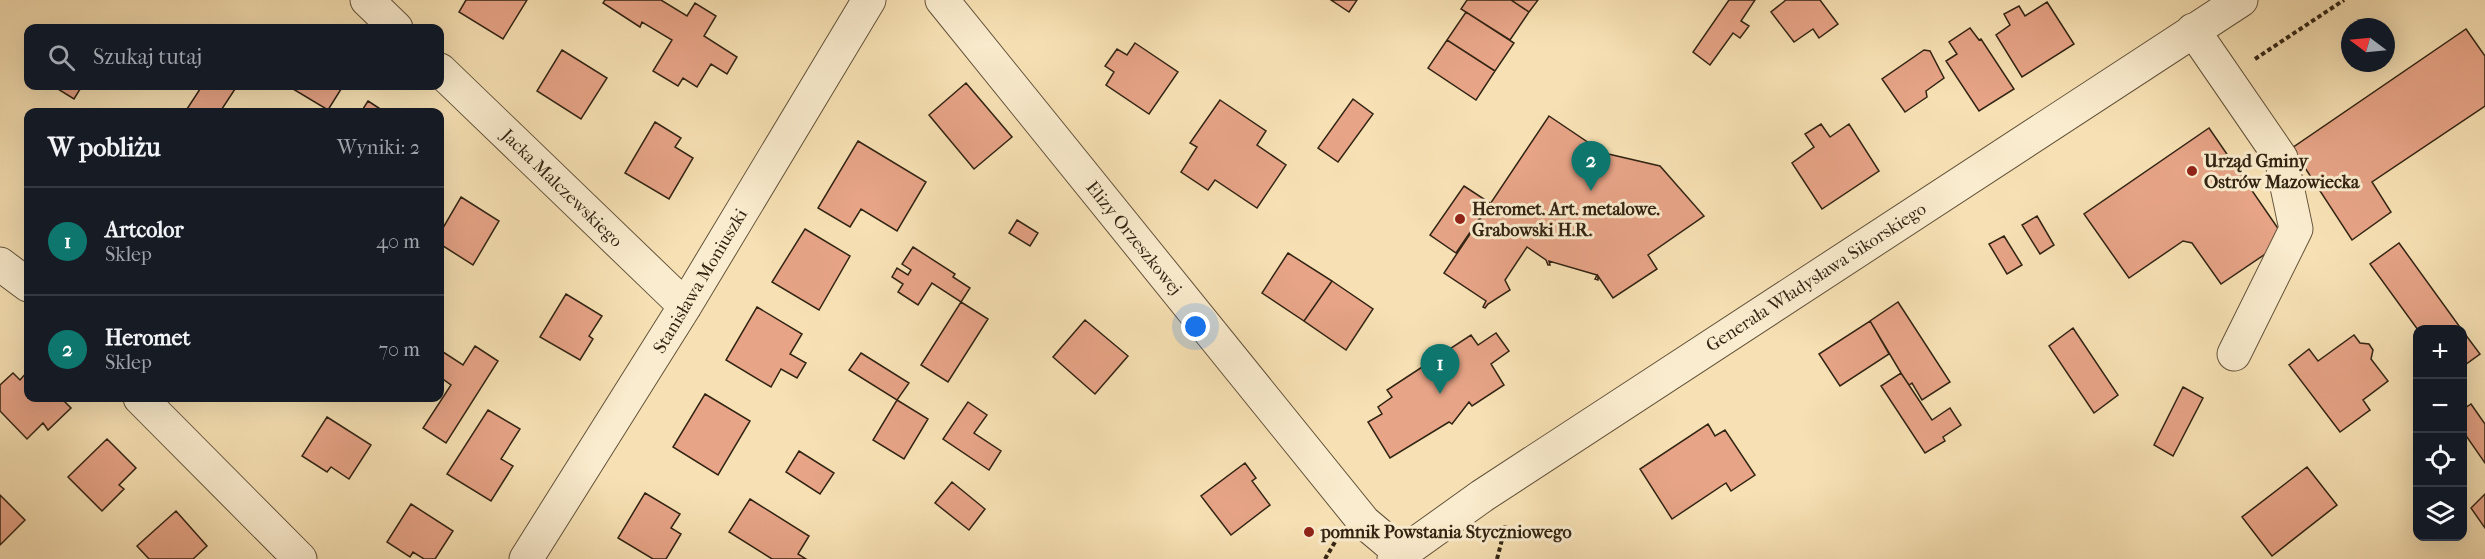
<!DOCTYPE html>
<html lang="pl">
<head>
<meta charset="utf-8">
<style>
  body { margin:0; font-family:"IM FELL French Canon",serif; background:#20242c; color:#f1f3f6 }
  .controls { position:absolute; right:18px; bottom:18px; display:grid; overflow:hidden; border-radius:12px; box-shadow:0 6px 24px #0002 }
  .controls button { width:54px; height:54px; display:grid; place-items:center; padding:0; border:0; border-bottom:2px solid #363941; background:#171b24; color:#f1f3f6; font:30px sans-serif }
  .compass { position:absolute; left:2341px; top:18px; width:54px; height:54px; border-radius:50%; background:#171b24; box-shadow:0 6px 24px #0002; rotate:286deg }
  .you { position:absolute; left:1196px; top:327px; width:21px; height:21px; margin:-15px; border:4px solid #fff; border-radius:50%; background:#1a73e8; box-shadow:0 0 0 9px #1a73e833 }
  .badge { display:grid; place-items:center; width:39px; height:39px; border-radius:50%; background:#0f766e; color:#fff; font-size:20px; font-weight:700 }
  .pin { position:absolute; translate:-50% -50px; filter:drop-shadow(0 2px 3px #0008) }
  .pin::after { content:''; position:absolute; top:32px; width:21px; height:18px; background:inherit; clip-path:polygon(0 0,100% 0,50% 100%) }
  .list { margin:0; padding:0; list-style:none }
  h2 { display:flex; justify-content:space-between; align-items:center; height:78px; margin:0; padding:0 24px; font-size:26px }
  h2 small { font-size:20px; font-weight:400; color:#9ea1a6 }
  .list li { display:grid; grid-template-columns:39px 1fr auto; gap:18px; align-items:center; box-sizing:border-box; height:108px; padding:0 24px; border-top:2px solid #363941 }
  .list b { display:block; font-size:22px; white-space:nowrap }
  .list p { margin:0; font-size:20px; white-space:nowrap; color:#9ea1a6 }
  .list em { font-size:20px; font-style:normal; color:#9ea1a6 }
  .icon { flex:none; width:33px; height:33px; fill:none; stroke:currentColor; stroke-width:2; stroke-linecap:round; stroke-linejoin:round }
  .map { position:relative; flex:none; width:2485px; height:559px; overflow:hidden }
  .search { position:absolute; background:#171b24; box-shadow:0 6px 24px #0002; left:24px; top:24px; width:420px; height:66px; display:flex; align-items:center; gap:15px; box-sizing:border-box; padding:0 21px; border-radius:12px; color:#9ea1a6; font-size:22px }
  .panel { position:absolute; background:#171b24; box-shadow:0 6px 24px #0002; left:24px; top:108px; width:420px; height:294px; border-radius:12px }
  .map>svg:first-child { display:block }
</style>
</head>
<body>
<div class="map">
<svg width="2485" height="559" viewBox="0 0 2485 559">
  <rect width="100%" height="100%" fill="#f7e1b4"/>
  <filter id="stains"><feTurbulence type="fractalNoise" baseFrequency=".00333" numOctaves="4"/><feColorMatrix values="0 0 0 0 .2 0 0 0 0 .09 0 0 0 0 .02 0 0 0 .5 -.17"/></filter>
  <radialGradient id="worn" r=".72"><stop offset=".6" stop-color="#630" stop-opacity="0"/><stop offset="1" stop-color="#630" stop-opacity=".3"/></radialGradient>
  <path fill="#e7a487" stroke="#322413" stroke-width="1.5" d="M466 0H527L503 39 459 12Z
    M605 0H661L687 16 695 3 716 16 704 36 737 57 727 74 711 64 697 87 683 78 678 86 653 71 672 40 642 22 640 27 603 3Z
    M1331 0H1357L1349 12Z
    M1467 0H1511L1529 12 1510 40 1461 9Z
    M1511 0H1538L1529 12Z
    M1729 0H1755L1741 21 1749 26 1740 38 1733 33 1710 65 1693 52Z
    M1786 0H1820L1838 24 1819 38 1813 29 1794 42 1771 12Z
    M2047 2 2074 44 2022 77 1996 35 2010 25 2004 14 2019 6 2025 16Z
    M1466 12 1514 43 1495 71 1447 40Z
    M1970 28 1979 40 1981 39 2014 89 1979 111 1946 61 1957 54 1949 42Z
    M2466 29 2485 56V106L2372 182 2391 212 2352 240 2292 148Z
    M1447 40 1495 71 1476 100 1428 68Z
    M1135 43 1178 72 1149 114 1106 85 1114 72 1105 66 1117 49 1127 55Z
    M562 50 607 78 581 119 537 91Z
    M1924 50 1930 51 1944 78 1926 91 1927 97 1905 112 1882 79Z
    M966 83 1012 137 974 169 929 115Z
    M53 86H82L74 99Z
    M202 86H237L220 112H185Z
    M288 86H343L328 110Z
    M1353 99 1373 114 1338 162 1318 148Z
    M1220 100 1266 131 1257 145 1286 165 1257 208 1215 180 1208 190 1181 172 1197 147 1190 143Z
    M368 101 385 112H361Z
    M1549 116 1604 153 1660 166 1704 216 1648 255 1657 269 1613 298 1598 276V280L1595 279 1597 275 1549 261 1550 265H1548L1546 260 1527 247 1505 280 1510 290 1488 304 1485 308 1483 307 1486 301 1444 273Z
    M655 122 681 138 675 147 693 158 669 199 625 173Z
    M1821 124 1830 137 1849 124 1879 171 1822 209 1792 163 1814 147 1805 134Z
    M2209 128 2286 240 2221 284 2192 243 2183 241 2129 278 2084 214Z
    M858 141 926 182 897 231 861 209 850 227 818 208Z
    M1464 186 1490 203 1456 253 1430 235Z
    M461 197 499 221 473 265 440 244V233Z
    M2037 216 2054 245 2040 254 2022 225Z
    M1017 220 1038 233 1030 246 1009 233Z
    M805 229 850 256 819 310 772 282Z
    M2004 236 2022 265 2007 274 1989 244Z
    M2399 243 2462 330H2418L2370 264Z
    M913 247 955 274 953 277 970 288 961 302 932 283 918 305 898 292 903 284 892 277 897 268 908 275 911 270 902 264Z
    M1288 253 1332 281 1304 321 1262 293Z
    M1332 281 1373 309 1346 350 1304 321Z
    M566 294 602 316 589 336 593 339 580 360 540 337Z
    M961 302 988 319 948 382 921 365Z
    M1898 302 1950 382 1922 400 1912 383 1909 385 1901 373 1870 321Z
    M757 307 802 334 790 354 806 363 797 378 781 369 771 387 726 360Z
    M1085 320 1128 356 1095 394 1053 357Z
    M1870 321 1889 354 1840 386 1819 354Z
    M2073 328 2118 395 2094 413 2049 346Z
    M2462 330 2480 354 2462 367Z
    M1496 333 1509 351 1491 364 1504 385 1472 406 1469 402 1452 424 1449 422 1390 458 1368 422 1382 414 1378 407 1392 397 1387 390 1471 335 1478 345Z
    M2354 335 2360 343 2369 344 2373 350 2371 359 2388 381 2363 400 2370 410 2340 432 2289 365 2309 349 2318 361Z
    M475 346 498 361 446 443 423 428 451 385 440 377V350L463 365Z
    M861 353 909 383 897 400 849 370Z
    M28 371V398H61L71 408 48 430 43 423 27 439 0 411V385L13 373 20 380Z
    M1901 373 1932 420 1950 408 1961 425 1943 437 1945 441 1925 453 1881 386Z
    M2183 387 2203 398 2173 456 2154 445Z
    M705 394 750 421 718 475 673 447Z
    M897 400 928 419 904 459 873 440Z
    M968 402 987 415 974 433 1001 451 989 470 943 439Z
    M2471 404 2485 424V463L2462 430 2465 422 2462 410Z
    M488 410 520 429 501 459 513 466 491 501 447 474Z
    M327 417 371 445 349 479 331 467 327 472 302 456Z
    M1708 424 1715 436 1725 430 1755 475 1731 491 1726 483 1672 519 1640 469Z
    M107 439 136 468 119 485 124 489 102 511 68 477Z
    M799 451 834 473 820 494 786 472Z
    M1245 463 1256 478 1252 481 1270 505 1231 535 1201 496Z
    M2307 467 2337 505 2272 556 2242 517Z
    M952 482 985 509 969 530 935 503Z
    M645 493 680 514 671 528 681 534 666 559H653L618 538Z
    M2485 494V528L2471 508Z
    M0 495 25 520 0 545Z
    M750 499 809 536 798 554 806 559H772L729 532Z
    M411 504 453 531 435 559H424L413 552 410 557 387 542Z
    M176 511 207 546 193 559H149L137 546Z"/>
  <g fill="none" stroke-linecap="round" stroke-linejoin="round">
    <defs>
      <path id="minor" d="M367 0 396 28
        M942 0 1364 522 1402 554
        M2193 30 2281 158 2296 229 2234 354
        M440 70 685 306
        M0 264 28 285
        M140 398 300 559
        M526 559 685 306 869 0"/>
      <path id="tertiary" d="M1394 559 1482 496 2241 0"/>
    </defs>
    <use href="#minor" stroke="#63533b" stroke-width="35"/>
    <use href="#tertiary" stroke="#63533b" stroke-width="35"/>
    <path stroke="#322413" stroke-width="4" stroke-dasharray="4.5 3" stroke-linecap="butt" d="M2255 59 2344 0
      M1325 559 1335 542
      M1497 559 1506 524"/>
    <use href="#minor" stroke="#faecce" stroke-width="33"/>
    <use href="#tertiary" stroke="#faecce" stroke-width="33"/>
  </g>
  <g fill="#8f2418" stroke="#faecce" stroke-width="2">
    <circle cx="2192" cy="171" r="6"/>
    <circle cx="1460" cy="219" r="6"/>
    <circle cx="1309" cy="532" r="6"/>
  </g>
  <g text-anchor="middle" stroke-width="6" stroke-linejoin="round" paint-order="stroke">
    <g font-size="18" font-weight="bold" fill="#322413" stroke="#faecce" text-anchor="start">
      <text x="2204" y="167">Urząd Gminy<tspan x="2204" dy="21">Ostrów Mazowiecka</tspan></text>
      <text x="1472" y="215">Heromet. Art. metalowe.<tspan x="1472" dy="21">Grabowski H.R.</tspan></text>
      <text x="1321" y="538">pomnik Powstania Styczniowego</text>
    </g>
    <g font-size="18" fill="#322413" stroke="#faecce">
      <text transform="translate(562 188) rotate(44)" y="6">Jacka Malczewskiego</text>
      <text transform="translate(1134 238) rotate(51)" y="6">Elizy Orzeszkowej</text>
      <text transform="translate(1816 277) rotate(-33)" y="6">Generała Władysława Sikorskiego</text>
      <text transform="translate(700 281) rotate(-59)" y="6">Stanisława Moniuszki</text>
    </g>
  </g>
  <rect width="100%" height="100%" filter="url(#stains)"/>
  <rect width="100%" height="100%" fill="url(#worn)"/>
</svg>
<div class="controls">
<button>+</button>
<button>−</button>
<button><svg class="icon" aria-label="locate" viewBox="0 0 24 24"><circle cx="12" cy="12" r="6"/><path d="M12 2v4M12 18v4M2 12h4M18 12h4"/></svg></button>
<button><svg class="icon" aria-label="layers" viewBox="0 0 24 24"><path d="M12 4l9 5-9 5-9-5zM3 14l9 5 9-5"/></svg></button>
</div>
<svg class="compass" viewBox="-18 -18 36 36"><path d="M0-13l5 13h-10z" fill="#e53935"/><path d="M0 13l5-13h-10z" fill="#9ea1a6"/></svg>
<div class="you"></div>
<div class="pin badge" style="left:1440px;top:394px">1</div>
<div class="pin badge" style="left:1591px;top:191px">2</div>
<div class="search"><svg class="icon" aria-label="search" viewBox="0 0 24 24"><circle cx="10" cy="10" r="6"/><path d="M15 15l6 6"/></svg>Szukaj tutaj</div>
<section class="panel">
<h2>W pobliżu<small>Wyniki: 2</small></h2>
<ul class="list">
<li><span class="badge">1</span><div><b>Artcolor</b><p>Sklep</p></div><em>40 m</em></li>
<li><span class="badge">2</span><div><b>Heromet</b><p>Sklep</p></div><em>70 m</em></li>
</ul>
</section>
</div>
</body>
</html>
